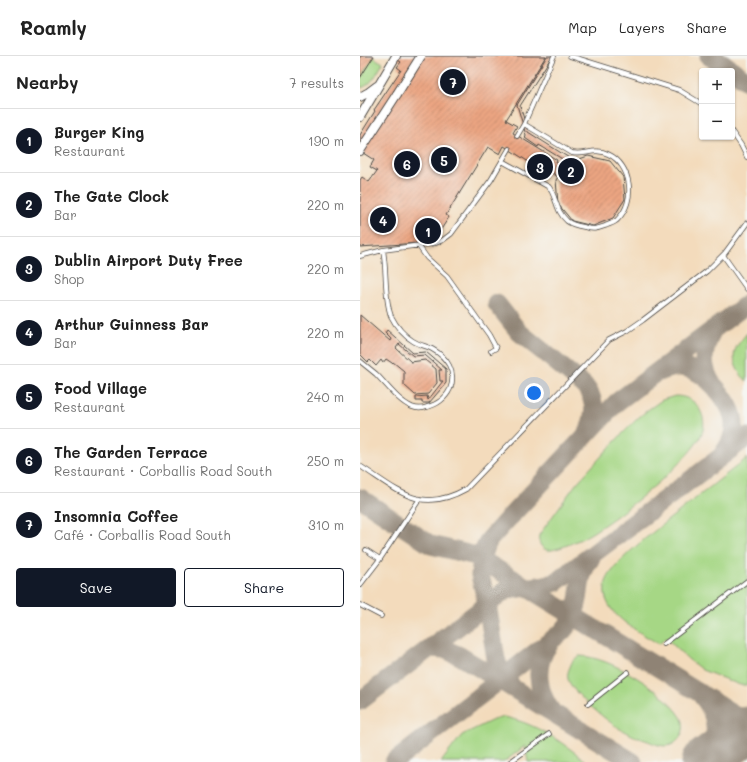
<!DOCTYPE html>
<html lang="en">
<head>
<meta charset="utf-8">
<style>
  body { margin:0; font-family:Mali,sans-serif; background:#f6f6f6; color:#222 }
  .controls { position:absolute; right:12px; top:12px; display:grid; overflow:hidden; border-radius:4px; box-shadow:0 1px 3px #0004 }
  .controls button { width:36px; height:36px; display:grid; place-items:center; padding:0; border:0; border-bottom:1px solid #e0e0e0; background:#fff; color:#222; font:20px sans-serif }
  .you { position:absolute; left:174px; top:337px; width:14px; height:14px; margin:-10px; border:3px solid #fff; border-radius:50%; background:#1a73e8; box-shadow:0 0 0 6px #1a73e833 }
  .badge { display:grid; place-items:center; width:26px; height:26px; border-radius:50%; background:#111827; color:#fff; font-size:13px; font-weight:700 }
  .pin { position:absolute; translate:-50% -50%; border:2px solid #fff; box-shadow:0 1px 4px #0006 }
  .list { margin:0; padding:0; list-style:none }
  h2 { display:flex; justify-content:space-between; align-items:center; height:52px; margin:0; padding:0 16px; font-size:17px }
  h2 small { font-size:13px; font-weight:400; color:#767676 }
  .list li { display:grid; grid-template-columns:26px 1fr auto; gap:12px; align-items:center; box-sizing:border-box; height:64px; padding:0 16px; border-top:1px solid #e0e0e0 }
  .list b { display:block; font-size:15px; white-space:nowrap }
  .list p { margin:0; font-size:13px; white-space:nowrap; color:#767676 }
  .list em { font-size:13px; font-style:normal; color:#767676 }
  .actions { display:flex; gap:8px; padding:12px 16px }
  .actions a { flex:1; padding:9px 0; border:1px solid #111827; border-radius:4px; text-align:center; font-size:14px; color:#111827 }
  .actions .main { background:#111827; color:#fff }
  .map { position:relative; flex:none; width:387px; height:706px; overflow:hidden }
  header { display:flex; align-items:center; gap:24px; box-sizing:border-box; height:56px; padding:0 20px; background:#fff; border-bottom:1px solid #e0e0e0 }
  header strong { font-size:19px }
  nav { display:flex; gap:22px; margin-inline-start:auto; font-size:14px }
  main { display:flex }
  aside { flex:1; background:#fff }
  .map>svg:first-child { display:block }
</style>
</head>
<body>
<header>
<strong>Roamly</strong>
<nav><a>Map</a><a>Layers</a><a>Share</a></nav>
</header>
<main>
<aside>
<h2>Nearby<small>7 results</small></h2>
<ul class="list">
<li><span class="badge">1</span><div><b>Burger King</b><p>Restaurant</p></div><em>190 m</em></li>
<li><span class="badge">2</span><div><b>The Gate Clock</b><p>Bar</p></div><em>220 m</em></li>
<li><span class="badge">3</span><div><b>Dublin Airport Duty Free</b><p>Shop</p></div><em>220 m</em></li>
<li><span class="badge">4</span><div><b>Arthur Guinness Bar</b><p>Bar</p></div><em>220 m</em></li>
<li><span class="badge">5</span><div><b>Food Village</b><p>Restaurant</p></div><em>240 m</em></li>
<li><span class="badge">6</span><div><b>The Garden Terrace</b><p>Restaurant · Corballis Road South</p></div><em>250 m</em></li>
<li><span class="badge">7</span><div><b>Insomnia Coffee</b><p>Café · Corballis Road South</p></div><em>310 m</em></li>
</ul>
<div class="actions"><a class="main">Save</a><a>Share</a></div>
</aside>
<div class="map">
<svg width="387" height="706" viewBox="0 0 387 706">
  <defs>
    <pattern id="building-hatch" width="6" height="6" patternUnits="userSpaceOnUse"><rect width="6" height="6" fill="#eca582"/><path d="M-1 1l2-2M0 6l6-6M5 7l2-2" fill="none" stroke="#bf876b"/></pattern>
  </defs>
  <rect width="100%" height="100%" fill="#f6f6f2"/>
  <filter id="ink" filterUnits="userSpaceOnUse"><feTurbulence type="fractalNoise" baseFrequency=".025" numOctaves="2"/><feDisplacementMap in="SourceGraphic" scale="8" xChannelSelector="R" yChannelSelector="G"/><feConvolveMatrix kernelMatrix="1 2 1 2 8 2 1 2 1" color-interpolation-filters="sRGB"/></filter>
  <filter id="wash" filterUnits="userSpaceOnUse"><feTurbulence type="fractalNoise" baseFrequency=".012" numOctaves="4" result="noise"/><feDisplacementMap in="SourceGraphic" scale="16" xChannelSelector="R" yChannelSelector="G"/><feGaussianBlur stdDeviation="0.9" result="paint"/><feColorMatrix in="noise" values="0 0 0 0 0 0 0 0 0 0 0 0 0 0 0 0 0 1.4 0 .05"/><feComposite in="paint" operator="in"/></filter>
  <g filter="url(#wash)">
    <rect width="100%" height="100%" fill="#f3dbbc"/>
    <path fill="#a6d785" stroke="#688158" d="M13 1 23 7C17 17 12 29 1 32L0 22Z
      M387 277V325C377 317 370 302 377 290 380 285 384 281 387 277Z
      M315 340C325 340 335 344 340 354 344 361 345 370 342 377 332 405 248 470 221 483 212 487 202 492 192 494 183 496 177 487 179 479L216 428 259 381 278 362 289 353 302 344Z
      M387 402V629H380L342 614 328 603 306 582 299 588C281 577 248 561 245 538 244 530 246 524 250 518 264 498 285 483 303 468 331 446 359 424 387 402Z
      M219 600C249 600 305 635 321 661 328 673 319 690 305 690 299 690 293 687 288 685 279 682 268 678 260 673 247 665 211 636 208 623 207 619 208 615 210 611 212 605 214 603 219 600Z
      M144 661C176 667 202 686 227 706H168L165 690 144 706H81L102 679 133 664Z"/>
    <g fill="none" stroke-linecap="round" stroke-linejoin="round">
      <path stroke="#8f8374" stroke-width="19" d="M349 0 364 8 387 25
        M137 248 159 276 224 329C237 345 235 357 229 375
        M300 316C326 302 346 319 361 338 368 348 374 357 374 369 374 380 370 389 363 398
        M352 328C340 308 343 293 353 273
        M0 442 71 489 116 500 122 504 387 666
        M190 587C173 608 177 635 192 656
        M70 592 84 593 100 600 273 706
        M153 632 140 615 136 603 127 548 120 519 122 504 125 492 129 484 146 465 257 346 387 248
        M342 640C359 659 360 687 343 706
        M0 645 145 535C162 529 179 533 196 526L387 381
        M375 683 387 680
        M34 706 202 576C206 571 211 566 213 560 223 540 215 522 231 502"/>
      <path stroke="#8f8374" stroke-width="47" d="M345 706 387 674"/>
    </g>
    <g id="blocks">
      <path fill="url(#building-hatch)" d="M0 0H14L0 22Z
        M32 0H186L146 64 157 70 153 77 197 104 196 106 205 112 209 107 179 89 178 91 165 82 166 79 157 49 187 0H192L160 50 168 76 214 105 228 100 250 105 263 121 265 143 253 162 233 170 212 165 198 148 196 124 198 121 191 116 189 119 144 90 140 98 128 91 86 159 89 161 73 186 0 191V140L2 138 0 136V124L2 121 9 126 17 115 10 111 14 104 0 95V79L15 55 14 54 41 14 37 11 41 6Z
        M0 259 30 285 31 283 25 277 27 274 53 297 66 296 86 313V327L69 347H62V345H56V341L67 340 68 344 83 325H80L79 314H82L65 299 53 300 39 288 36 292 51 306 65 304 76 313 77 327 68 338 55 339 44 329V315L33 306 32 307 26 303 23 307 21 304 16 310 10 304 8 306 0 298Z"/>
    </g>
  </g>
  <g filter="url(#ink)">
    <use href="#blocks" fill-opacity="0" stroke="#494541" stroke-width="1"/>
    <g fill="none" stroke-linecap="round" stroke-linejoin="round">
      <defs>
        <path id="service" d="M210 0 319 34 342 48
          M372 76 381 89 387 101
          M157 80 164 68 194 0
          M142 105 189 131C197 142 195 154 207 165 212 169 218 170 224 171 232 174 237 173 245 170 249 168 255 167 258 163 276 145 272 109 248 98 234 91 225 100 212 97L164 68
          M58 189 67 202 87 220 129 279 136 292 131 295
          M363 199 387 233
          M0 200 23 194 76 187 83 184 91 178 131 124 149 93
          M0 305C5 309 11 314 16 318 27 329 38 345 52 351 57 353 62 353 67 351 77 349 86 342 90 333 97 316 87 301 72 293 66 290 59 289 53 285 43 279 36 270 31 260 24 242 27 214 23 194
          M0 410C38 434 60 459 106 433L249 284 267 275 283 264 347 215 365 197 387 167
          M6 494 20 503
          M0 529 20 503 59 444
          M0 549 21 560
          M304 588 387 525
          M228 648 268 616
          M150 706 189 678"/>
        <path id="minor" d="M0 41 9 36 17 30
          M0 61 36 0
          M0 95 37 38"/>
      </defs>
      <use href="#service" stroke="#494541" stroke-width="5.5"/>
      <use href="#minor" stroke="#494541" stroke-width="10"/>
      <use href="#service" stroke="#fff" stroke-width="4"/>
      <use href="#minor" stroke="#fff" stroke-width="8"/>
      <defs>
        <path id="minor-bridge" d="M37 38 61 0"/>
      </defs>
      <use href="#minor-bridge" stroke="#494541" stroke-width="10" stroke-linecap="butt"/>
      <use href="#minor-bridge" stroke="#fff" stroke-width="8"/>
    </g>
  </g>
</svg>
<div class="controls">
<button>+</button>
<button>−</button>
</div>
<div class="you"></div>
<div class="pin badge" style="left:68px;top:175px">1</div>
<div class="pin badge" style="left:211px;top:115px">2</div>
<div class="pin badge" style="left:180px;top:111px">3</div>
<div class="pin badge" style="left:23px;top:164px">4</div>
<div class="pin badge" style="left:84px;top:104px">5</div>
<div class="pin badge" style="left:47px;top:108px">6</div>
<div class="pin badge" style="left:93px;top:26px">7</div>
</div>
</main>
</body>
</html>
